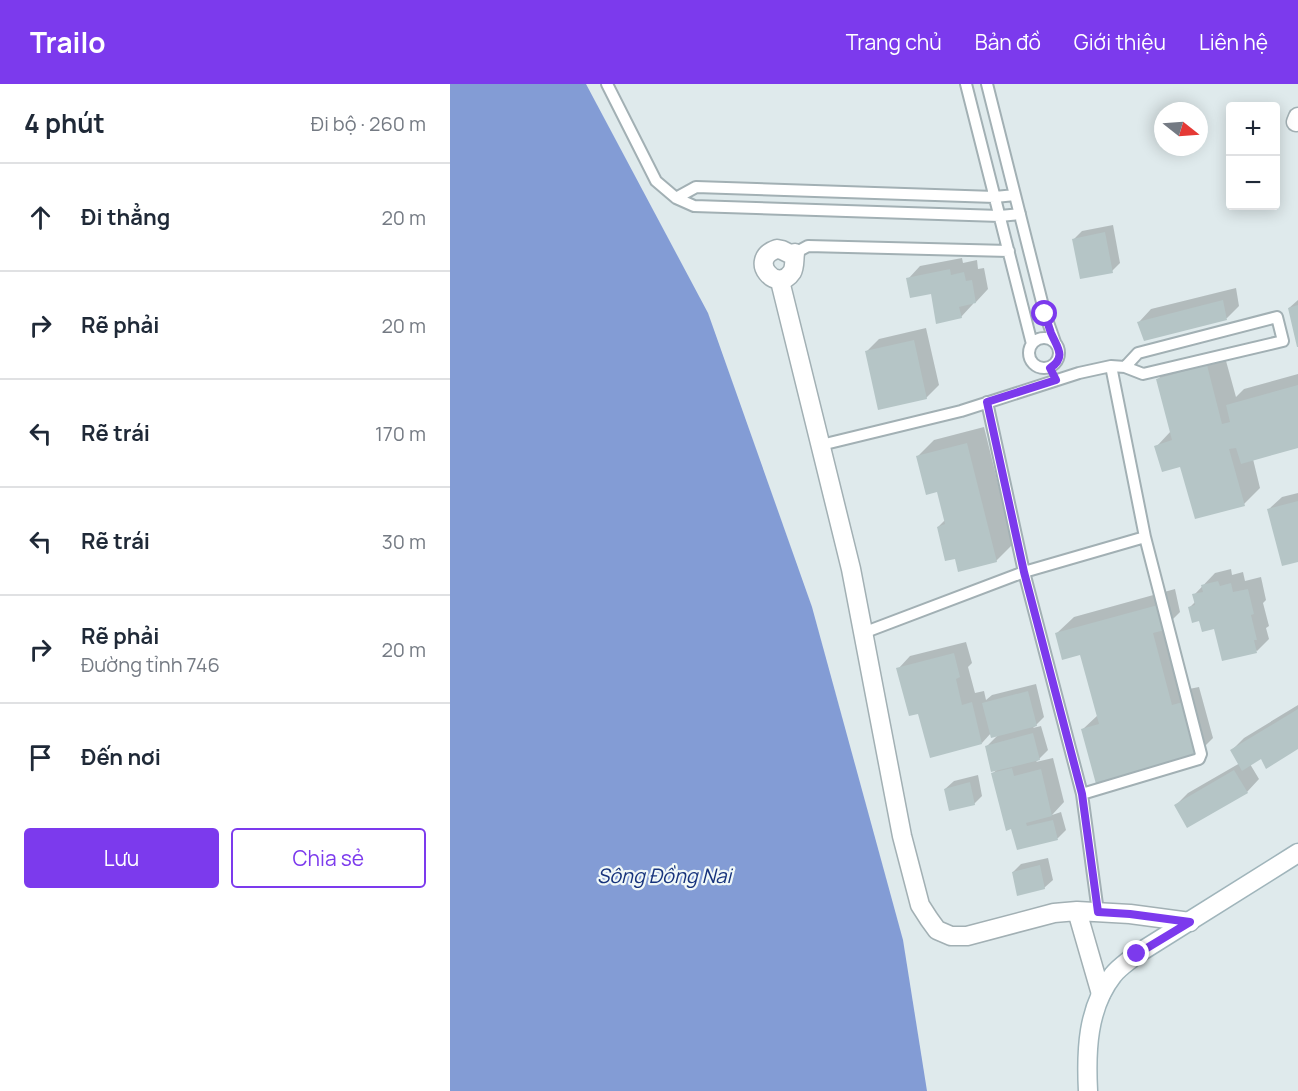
<!DOCTYPE html>
<html lang="vi">
<head>
<meta charset="utf-8">
<style>
  body { margin:0; font-family:Manrope,sans-serif; background:#f6f6f7; color:#1f2937 }
  .controls { position:absolute; right:18px; top:18px; display:grid; overflow:hidden; border-radius:6px; box-shadow:0 3px 15px #0003 }
  .controls button { width:54px; height:54px; display:grid; place-items:center; padding:0; border:0; border-bottom:2px solid #e0e1e3; background:#fff; color:#1f2937; font:30px sans-serif }
  .compass { position:absolute; left:704px; top:18px; width:54px; height:54px; border-radius:50%; background:#fff; box-shadow:0 3px 15px #0003; rotate:107deg }
  .stop { position:absolute; width:18px; height:18px; margin:-14px; border:4px solid #7c3aed; border-radius:50%; background:#fff }
  .stop.end { background:#7c3aed; border-color:#fff; box-shadow:0 2px 6px #0008 }
  .list { margin:0; padding:0; list-style:none }
  h2 { display:flex; justify-content:space-between; align-items:center; height:78px; margin:0; padding:0 24px; font-size:26px }
  h2 small { font-size:20px; font-weight:400; color:#747a83 }
  .list li { display:grid; grid-template-columns:39px 1fr auto; gap:18px; align-items:center; box-sizing:border-box; height:108px; padding:0 24px; border-top:2px solid #e0e1e3 }
  .list b { display:block; font-size:22px; white-space:nowrap }
  .list p { margin:0; font-size:20px; white-space:nowrap; color:#747a83 }
  .list em { font-size:20px; font-style:normal; color:#747a83 }
  .actions { display:flex; gap:12px; padding:18px 24px }
  .actions a { flex:1; padding:14px 0; border:2px solid #7c3aed; border-radius:6px; text-align:center; font-size:21px; color:#7c3aed }
  .actions .main { background:#7c3aed; color:#fff }
  .icon { flex:none; width:33px; height:33px; fill:none; stroke:currentColor; stroke-width:2; stroke-linecap:round; stroke-linejoin:round }
  .map { position:relative; flex:none; width:848px; height:1007px; overflow:hidden }
  header { display:flex; align-items:center; gap:36px; box-sizing:border-box; height:84px; padding:0 30px; background:#7c3aed; color:#fff }
  header strong { font-size:28px }
  nav { display:flex; gap:33px; margin-inline-start:auto; font-size:21px }
  main { display:flex }
  aside { flex:1; background:#fff }
  .map>svg:first-child { display:block }
</style>
</head>
<body>
<header>
<strong>Trailo</strong>
<nav><a>Trang chủ</a><a>Bản đồ</a><a>Giới thiệu</a><a>Liên hệ</a></nav>
</header>
<main>
<aside>
<h2>4 phút<small>Đi bộ · 260 m</small></h2>
<ul class="list">
<li><svg class="icon" aria-label="ahead" viewBox="0 0 24 24"><path d="M12 20V5M6 11l6-6 6 6"/></svg><div><b>Đi thẳng</b></div><em>20 m</em></li>
<li><svg class="icon" aria-label="right" viewBox="0 0 24 24"><path d="M7 20v-9h11M14 6l5 5-5 5"/></svg><div><b>Rẽ phải</b></div><em>20 m</em></li>
<li><svg class="icon" aria-label="left" viewBox="0 0 24 24"><path d="M17 20v-9H6M10 6l-5 5 5 5"/></svg><div><b>Rẽ trái</b></div><em>170 m</em></li>
<li><svg class="icon" aria-label="left" viewBox="0 0 24 24"><path d="M17 20v-9H6M10 6l-5 5 5 5"/></svg><div><b>Rẽ trái</b></div><em>30 m</em></li>
<li><svg class="icon" aria-label="right" viewBox="0 0 24 24"><path d="M7 20v-9h11M14 6l5 5-5 5"/></svg><div><b>Rẽ phải</b><p>Đường tỉnh 746</p></div><em>20 m</em></li>
<li><svg class="icon" aria-label="arrive" viewBox="0 0 24 24"><path d="M6 21V4h12l-3 4 3 4H6"/></svg><div><b>Đến nơi</b></div></li>
</ul>
<div class="actions"><a class="main">Lưu</a><a>Chia sẻ</a></div>
</aside>
<div class="map">
<svg width="848" height="1007" viewBox="0 0 848 1007">
  <rect width="100%" height="100%" fill="#dfeaec"/>
  <path fill="#839cd5" d="M0 0H136L258 229 362 523 453 856 477 1007H0Z"/>
  <path fill="#0003" d="M663 141 670 179 662 187 624 155 632 147Z
    M512 174 513 179 527 176 528 185 534 184 538 205 526 218H523V220L511 233 482 209 458 195 470 182Z
    M786 204 789 222 777 234 689 238 701 225Z
    M848 216V260L839 224Z
    M476 244 489 301 476 314 417 267 429 255Z
    M773 266 786 313 794 305 848 290V363L803 375 810 404 794 420 731 381 706 363 721 347 708 295 725 279Z
    M534 343 563 460 546 477 506 473 488 443 495 436 488 406 468 372 484 356Z
    M848 409V477L819 425 832 413Z
    M781 485 782 491 793 488 795 497 811 493 816 516 813 519 819 542 816 544 819 555 807 567 751 535 740 523 745 518 744 511 765 489Z
    M725 505 730 528 721 537 739 605 749 603 763 654 746 671 633 645 648 631 632 569 607 549 624 533Z
    M516 558 522 579 518 583 525 609 534 607 536 616 542 611 586 600 594 633 583 644 591 642 598 666 586 678 603 674 614 718 602 731 611 728 616 746 608 754 568 764 543 689 548 685 537 662 548 651 541 649 532 659 469 628 448 585 460 572Z
    M848 621V663L811 673 800 680 809 695 797 708 726 721 738 709 790 679 782 666 794 654Z
    M528 691 532 712 524 720 495 705 504 697Z
    M598 774 603 796 594 804 563 788 571 780Z"/>
  <path fill="#b5c5c6" d="M655 148 663 189 630 195 622 155Z
    M500 185 501 191 514 188 516 197 522 196 526 219 509 223 512 234 486 240 481 210 460 214 456 194Z
    M773 216 777 236 694 257 687 238Z
    M848 221V263H847L838 224Z
    M464 256 477 315 428 326 415 267Z
    M757 281 772 340 780 338 776 321 848 301V364L791 380 786 364 779 365 795 422 745 435 730 383 712 388 704 362 722 356 706 295Z
    M517 359 547 478 508 488 505 475 495 477 487 443 495 440 487 408 476 411 466 372Z
    M848 417V478L832 482 817 425Z
    M768 497 770 502 781 499 783 508 798 505 804 530 801 531 807 556H804L807 569 772 577 764 545 752 548 749 537 742 539 738 523 745 521 742 510 753 508 751 501Z
    M708 521 715 546 703 549 722 621 733 618 747 672 646 700 631 645 649 640 630 571 612 576 605 549Z
    M504 569 510 593 506 595 512 621 522 618 532 660 480 674 468 630 459 632 446 584Z
    M578 607 587 642 541 654 532 619Z
    M848 625V665L816 685 811 675 792 687 780 666Z
    M583 649 590 676 541 688 535 662Z
    M562 684 564 692 591 685 602 732 576 739 577 742 603 736 608 756 567 766 561 745 556 747 541 689Z
    M784 686 798 709 737 744 724 721Z
    M520 698 525 721 499 727 494 705Z
    M590 781 595 805 567 812 562 788Z"/>
  <g fill="none" stroke-linecap="round" stroke-linejoin="round">
    <defs>
      <path id="lane" d="M157 0 206 97 226 114 244 122 550 132 570 130
        M516 0 582 260
        M537 0 595 230 605 258
        M226 114 246 103 545 113 565 111
        M345 169 358 162 559 167
        M579 269a15 15 0 1 1 30 0a15 15 0 1 1-30 0Z
        M661 282 695 453
        M537 318 574 488 632 710 648 828
        M371 361 511 327 629 289 661 282 675 283 693 290 833 257 827 233 688 269 675 283
        M413 549 574 488 695 453 751 670 749 675 632 710"/>
      <path id="street" d="M846 38 848 33
        M327 165 332 166 340 170 345 169C344 175 345 183 342 188 327 211 296 175 327 165Z
        M334 195 331 201 401 485 452 752 470 821 479 835 487 846 501 852H517L604 829 627 827 680 830 740 838
        M627 827 651 910"/>
      <path id="secondary" d="M638 1007C636 968 637 924 663 891 669 883 679 877 687 870L848 769"/>
    </defs>
    <use href="#lane" stroke="#a2b0b4" stroke-width="14"/>
    <use href="#street" stroke="#a2b0b4" stroke-width="21"/>
    <use href="#secondary" stroke="#a0b5bb" stroke-width="21"/>
    <use href="#lane" stroke="#fff" stroke-width="10"/>
    <use href="#street" stroke="#fff" stroke-width="18"/>
    <use href="#secondary" stroke="#fff" stroke-width="18"/>
  </g>
  <g fill="none" stroke-linecap="round" stroke-linejoin="round">
    <path stroke="#7c3aed" stroke-width="8" d="M595 230C597 237 599 243 601 249 607 263 617 273 600 284L606 296 537 318 574 488 632 710 648 828 680 830 740 838 687 870"/>
  </g>
  <g text-anchor="middle" stroke-width="4.5" stroke-linejoin="round" paint-order="stroke">
    <g font-size="20" font-style="italic" fill="#16337c" stroke="#f0f8f8">
      <text x="214" y="799">Sông Đồng Nai</text>
    </g>
  </g>
</svg>
<div class="controls">
<button>+</button>
<button>−</button>
</div>
<svg class="compass" viewBox="-18 -18 36 36"><path d="M0-13l5 13h-10z" fill="#e53935"/><path d="M0 13l5-13h-10z" fill="#747a83"/></svg>
<div class="stop" style="left:595px;top:230px"></div>
<div class="stop end" style="left:687px;top:870px"></div>
</div>
</main>
</body>
</html>
